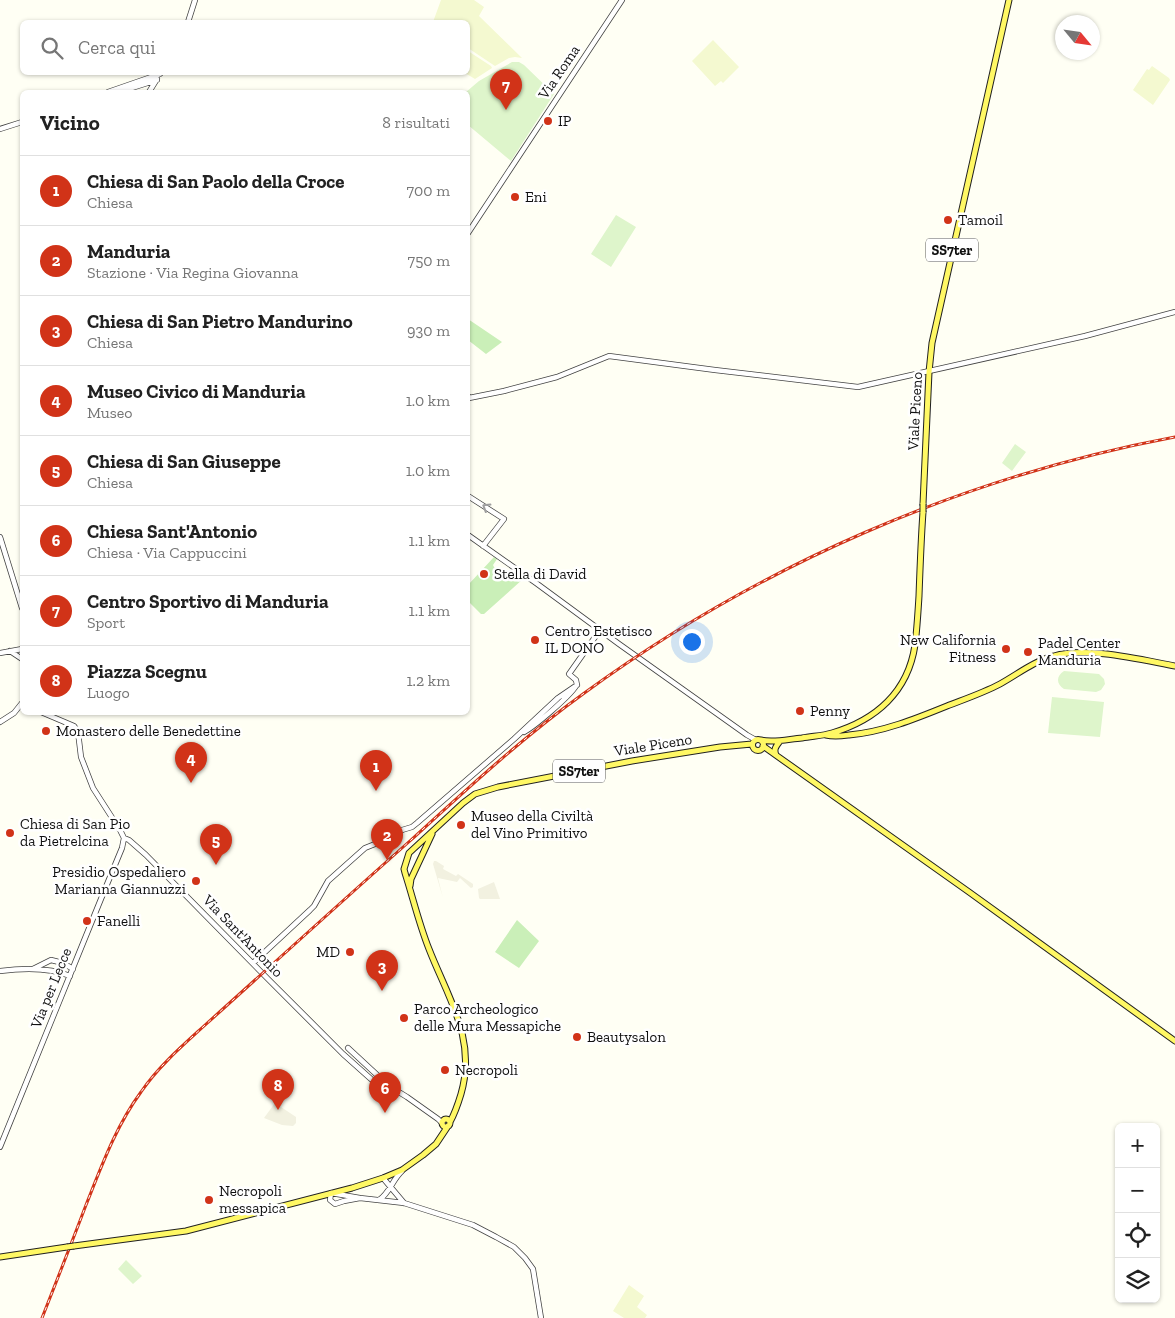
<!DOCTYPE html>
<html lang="it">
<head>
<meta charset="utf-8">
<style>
  body { margin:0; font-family:"Zilla Slab",serif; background:#f6f6f6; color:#222 }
  .controls { position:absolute; right:15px; bottom:15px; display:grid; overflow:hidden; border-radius:8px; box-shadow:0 1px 4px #0004 }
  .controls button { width:45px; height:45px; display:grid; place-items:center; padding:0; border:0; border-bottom:1px solid #e0e0e0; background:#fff; color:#222; font:25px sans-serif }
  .compass { position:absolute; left:1055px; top:15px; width:45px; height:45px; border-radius:50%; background:#fff; box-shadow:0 1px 4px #0004; rotate:119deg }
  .you { position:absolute; left:691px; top:641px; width:18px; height:18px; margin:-12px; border:4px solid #fff; border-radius:50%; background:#1a73e8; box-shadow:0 0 0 8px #1a73e833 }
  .badge { display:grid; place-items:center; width:32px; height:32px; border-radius:50%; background:#d13318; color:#fff; font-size:16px; font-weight:700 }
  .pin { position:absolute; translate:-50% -41px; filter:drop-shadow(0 1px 2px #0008) }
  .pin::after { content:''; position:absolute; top:26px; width:18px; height:15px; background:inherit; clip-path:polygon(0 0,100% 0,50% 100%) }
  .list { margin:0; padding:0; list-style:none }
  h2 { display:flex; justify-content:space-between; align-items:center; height:65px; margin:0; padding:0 20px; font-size:21px }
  h2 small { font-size:16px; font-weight:400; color:#767676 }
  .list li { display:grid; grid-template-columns:32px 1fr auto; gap:15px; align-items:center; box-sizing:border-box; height:70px; padding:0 20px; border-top:1px solid #e0e0e0 }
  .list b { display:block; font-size:19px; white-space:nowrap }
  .list p { margin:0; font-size:16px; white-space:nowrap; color:#767676 }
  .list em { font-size:16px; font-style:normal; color:#767676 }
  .icon { flex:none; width:28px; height:28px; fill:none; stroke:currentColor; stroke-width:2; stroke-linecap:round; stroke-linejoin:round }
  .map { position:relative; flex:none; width:1175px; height:1318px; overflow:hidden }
  .search { position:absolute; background:#fff; box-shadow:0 1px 4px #0004; left:20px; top:20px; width:450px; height:55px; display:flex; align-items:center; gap:12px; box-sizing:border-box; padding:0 18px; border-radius:8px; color:#767676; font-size:19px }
  .panel { position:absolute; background:#fff; box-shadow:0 1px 4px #0004; left:20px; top:90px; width:450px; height:625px; border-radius:8px }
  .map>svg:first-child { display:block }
</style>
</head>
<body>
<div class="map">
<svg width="1175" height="1318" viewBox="0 0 1175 1318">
  <rect width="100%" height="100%" fill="#fffff4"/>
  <path fill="#f4f9d0" d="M441 0H474L484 7 479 16 522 58 515 57 509 58 495 66 468 48V22H433Z
    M713 40 739 67 723 83 721 81 715 86 692 61Z
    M468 51 491 66 492 68 475 79 465 73 468 72Z
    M1152 66 1169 78 1170 80 1153 105 1133 90 1147 69 1149 70Z
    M629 1285 644 1296 637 1307 647 1315 645 1318H624L613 1311Z"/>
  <path fill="#caefb8" d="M468 319 502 342 486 354 468 340Z
    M494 557 497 559 493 565 494 567 511 580H514L521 574 523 579 484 614H481L468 601V585Z
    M517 920 539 941 519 968 495 952Z"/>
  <path fill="#def5cb" d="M512 62H519L524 65 554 94 511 161 468 125V92H466L479 81Z
    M616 215 636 227 611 267 591 254Z
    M1015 444 1026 452 1012 471 1002 463Z
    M1064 671 1099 674 1104 679 1105 684 1101 690 1096 692 1064 689C1056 684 1056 676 1064 671Z
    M1052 697 1104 702 1100 737 1048 733Z
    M126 1260 142 1276 133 1284 118 1269Z"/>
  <path fill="#f2f1e0" d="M434 861H436L444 866 443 869 456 876 458 874 473 884V887L471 888 460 878 457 882 438 878 443 898 433 864Z
    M494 882 500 899H480L479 898 478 889Z
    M275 1103 296 1117V1123L293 1126 282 1125 264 1118Z"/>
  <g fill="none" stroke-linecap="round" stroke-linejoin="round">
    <defs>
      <path id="minor" d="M188 22 195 0
        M108 92 160 74
        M119 92 157 80
        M149 92 157 79
        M0 129 22 122
        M468 233 622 0
        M468 396 469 398 504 391 557 377 609 356 715 370 858 387 1085 336 1175 312
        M468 496 504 519 483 546
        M468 535 536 583 619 644 747 735 756 740
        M0 537 22 608
        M10 651 22 659
        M0 653 22 649
        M577 685 576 680 569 674 600 630
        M41 712 74 726 78 732 81 757 93 788 120 830 124 838
        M0 722 14 713 22 703
        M524 732C535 726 569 697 576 686
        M124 838 129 840 146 855 268 979 343 1054 371 1079 377 1083 389 1086
        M253 963 310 910 314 906 328 881 365 848 375 844 387 841 402 830 412 827 417 823 514 739 558 698 577 685
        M33 969 51 960 63 963 73 969
        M0 971C23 968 49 967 70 976
        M348 1048 389 1086 407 1097 438 1119 442 1123
        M0 1147 103 894 122 848 124 838
        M383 1178 404 1203
        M360 1198 331 1193 330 1200 335 1204 344 1201 360 1198 404 1203 473 1225 496 1237 514 1247 525 1258 533 1269 541 1318
        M379 1200C390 1193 392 1180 402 1171"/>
      <path id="major" d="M923 504 929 372 932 343 1009 0
        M826 735C834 737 841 736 849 735 883 732 915 719 947 706 965 699 983 693 1000 684 1018 674 1034 661 1054 656 1086 646 1142 660 1175 666
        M752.5 745a5.5 5.5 0 1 1 11 0a5.5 5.5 0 1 1-11 0Z
        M761 740C774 743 789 739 802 738 812 736 822 736 832 733 876 720 908 692 915 645 917 629 918 612 919 596 920 568 921 540 923 512
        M763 746 969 892 1175 1041
        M776 755C773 749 777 745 780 741
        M410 886 411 879 432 834
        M442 1123a4 4 0 1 1 8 0a4 4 0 1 1-8 0Z
        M450 1122C455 1113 458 1104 461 1094 477 1039 448 998 429 949 419 924 413 898 405 873L404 869 409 853 463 803 475 794 498 787 632 761 720 747 752 744
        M74 1246 186 1231 352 1188 383 1178 402 1170 423 1155 436 1144 448 1126
        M0 1257 67 1247"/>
    </defs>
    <use href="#minor" stroke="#434343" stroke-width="6"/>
    <use href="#major" stroke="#212121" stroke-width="7"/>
    <use href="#minor" stroke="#fff" stroke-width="4.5"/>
    <use href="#major" stroke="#fff864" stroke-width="5"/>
    <defs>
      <path id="rail" d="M42 1318C57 1280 72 1242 86 1205 102 1165 116 1126 141 1092 158 1067 181 1047 204 1026 273 964 341 902 411 840 467 789 522 738 583 694 758 566 962 477 1175 437"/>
    </defs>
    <use href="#rail" stroke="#d13318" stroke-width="3"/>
    <use href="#rail" stroke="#fff" stroke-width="1" stroke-dasharray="4" stroke-linecap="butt"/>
    <defs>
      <path id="major-bridge" d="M923 512V504
        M67 1247 74 1246"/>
    </defs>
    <use href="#major-bridge" stroke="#212121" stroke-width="7" stroke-linecap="butt"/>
    <use href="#major-bridge" stroke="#fff864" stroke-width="5"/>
  </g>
  <defs><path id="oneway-chevron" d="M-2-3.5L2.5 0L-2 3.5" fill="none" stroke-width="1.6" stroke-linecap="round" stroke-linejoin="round" transform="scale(1.25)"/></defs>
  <use stroke="#9f9f9f" href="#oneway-chevron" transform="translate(486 507) rotate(-148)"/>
  <g fill="#d13318" stroke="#fff" stroke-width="2">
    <circle cx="548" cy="121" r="5"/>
    <circle cx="515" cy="197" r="5"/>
    <circle cx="948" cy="220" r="5"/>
    <circle cx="484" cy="574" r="5"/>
    <circle cx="535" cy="640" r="5"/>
    <circle cx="1006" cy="649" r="5"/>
    <circle cx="1028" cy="652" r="5"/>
    <circle cx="800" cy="711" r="5"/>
    <circle cx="46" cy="731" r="5"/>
    <circle cx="461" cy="825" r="5"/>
    <circle cx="10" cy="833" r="5"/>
    <circle cx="196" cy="881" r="5"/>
    <circle cx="87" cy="921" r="5"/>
    <circle cx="350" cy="952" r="5"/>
    <circle cx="404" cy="1018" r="5"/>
    <circle cx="577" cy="1037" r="5"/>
    <circle cx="445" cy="1070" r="5"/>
    <circle cx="209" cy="1200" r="5"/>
  </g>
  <g text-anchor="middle" stroke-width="5" stroke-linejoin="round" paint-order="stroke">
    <g fill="#fff" stroke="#585858" stroke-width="1">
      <rect x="926" y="238.5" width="52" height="23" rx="4"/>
      <rect x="553" y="759.5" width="52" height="23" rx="4"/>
    </g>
    <g font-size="14" font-weight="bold" fill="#101010">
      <text x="952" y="255">SS7ter</text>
      <text x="579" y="776">SS7ter</text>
    </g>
    <g font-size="15" fill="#101010" stroke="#fff">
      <text transform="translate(559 72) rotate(-56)" y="5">Via Roma</text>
      <text transform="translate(915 411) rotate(-87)" y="5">Viale Piceno</text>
      <text transform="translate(653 745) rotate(-9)" y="5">Viale Piceno</text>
      <text transform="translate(243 936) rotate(46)" y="5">Via Sant'Antonio</text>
      <text transform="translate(51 988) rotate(-68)" y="5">Via per Lecce</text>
    </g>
    <g font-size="15" fill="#101010" stroke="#fff" text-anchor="start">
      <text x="558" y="126">IP</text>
      <text x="525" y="202">Eni</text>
      <text x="958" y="225">Tamoil</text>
      <text x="494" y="579">Stella di David</text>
      <text x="545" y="636">Centro Estetisco<tspan x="545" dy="17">IL DONO</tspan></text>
      <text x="996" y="645" text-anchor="end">New California<tspan x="996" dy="17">Fitness</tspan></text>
      <text x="1038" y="648">Padel Center<tspan x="1038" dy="17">Manduria</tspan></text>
      <text x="810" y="716">Penny</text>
      <text x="56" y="736">Monastero delle Benedettine</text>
      <text x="471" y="821">Museo della Civiltà<tspan x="471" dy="17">del Vino Primitivo</tspan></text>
      <text x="20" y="829">Chiesa di San Pio<tspan x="20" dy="17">da Pietrelcina</tspan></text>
      <text x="186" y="877" text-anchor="end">Presidio Ospedaliero<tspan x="186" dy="17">Marianna Giannuzzi</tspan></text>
      <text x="97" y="926">Fanelli</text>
      <text x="340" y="957" text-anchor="end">MD</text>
      <text x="414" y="1014">Parco Archeologico<tspan x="414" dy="17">delle Mura Messapiche</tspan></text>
      <text x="587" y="1042">Beautysalon</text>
      <text x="455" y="1075">Necropoli</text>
      <text x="219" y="1196">Necropoli<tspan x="219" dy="17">messapica</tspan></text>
    </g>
  </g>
</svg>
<div class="controls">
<button>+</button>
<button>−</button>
<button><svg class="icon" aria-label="locate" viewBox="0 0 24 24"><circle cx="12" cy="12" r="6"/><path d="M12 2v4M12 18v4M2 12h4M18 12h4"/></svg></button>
<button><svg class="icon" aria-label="layers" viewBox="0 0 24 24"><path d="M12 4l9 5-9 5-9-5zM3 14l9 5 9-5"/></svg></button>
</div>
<svg class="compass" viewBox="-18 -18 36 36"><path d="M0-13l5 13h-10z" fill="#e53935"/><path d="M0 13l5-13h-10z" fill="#767676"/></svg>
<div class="you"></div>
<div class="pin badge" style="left:376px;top:791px">1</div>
<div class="pin badge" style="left:387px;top:860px">2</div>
<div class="pin badge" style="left:382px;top:991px">3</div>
<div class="pin badge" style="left:191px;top:783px">4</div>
<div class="pin badge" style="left:216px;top:865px">5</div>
<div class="pin badge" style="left:385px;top:1113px">6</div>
<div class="pin badge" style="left:506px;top:110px">7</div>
<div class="pin badge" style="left:278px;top:1110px">8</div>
<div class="search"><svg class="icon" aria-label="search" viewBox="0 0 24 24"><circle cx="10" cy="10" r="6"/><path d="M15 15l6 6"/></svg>Cerca qui</div>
<section class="panel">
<h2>Vicino<small>8 risultati</small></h2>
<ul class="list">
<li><span class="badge">1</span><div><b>Chiesa di San Paolo della Croce</b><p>Chiesa</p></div><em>700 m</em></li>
<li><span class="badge">2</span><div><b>Manduria</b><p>Stazione · Via Regina Giovanna</p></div><em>750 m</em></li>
<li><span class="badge">3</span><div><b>Chiesa di San Pietro Mandurino</b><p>Chiesa</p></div><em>930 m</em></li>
<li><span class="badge">4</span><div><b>Museo Civico di Manduria</b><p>Museo</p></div><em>1.0 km</em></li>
<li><span class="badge">5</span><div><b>Chiesa di San Giuseppe</b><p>Chiesa</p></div><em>1.0 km</em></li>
<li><span class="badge">6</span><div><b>Chiesa Sant'Antonio</b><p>Chiesa · Via Cappuccini</p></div><em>1.1 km</em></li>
<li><span class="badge">7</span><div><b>Centro Sportivo di Manduria</b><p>Sport</p></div><em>1.1 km</em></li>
<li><span class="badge">8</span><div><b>Piazza Scegnu</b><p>Luogo</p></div><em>1.2 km</em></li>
</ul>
</section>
</div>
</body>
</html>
